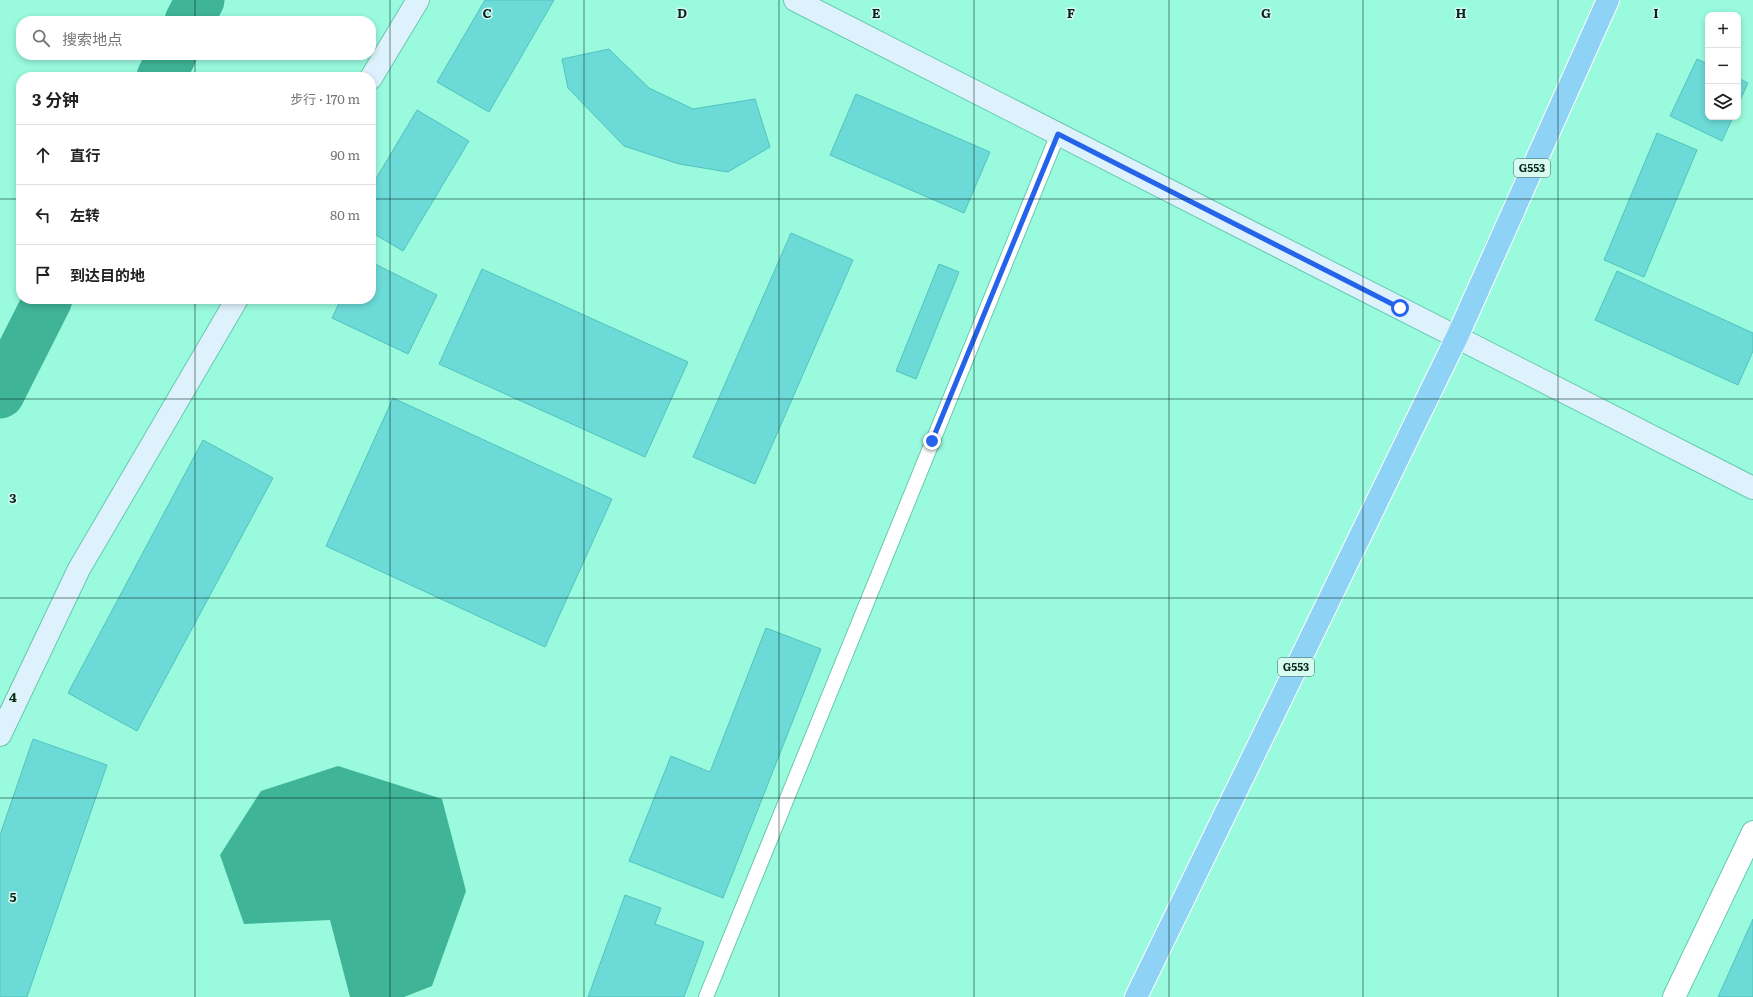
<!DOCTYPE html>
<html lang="zh">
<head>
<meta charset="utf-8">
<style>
  body { margin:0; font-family:Literata,"Noto Sans SC",serif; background:#f2f2f2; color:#222 }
  .controls { position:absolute; right:12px; top:12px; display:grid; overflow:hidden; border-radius:8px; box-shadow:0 2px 6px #0003 }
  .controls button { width:36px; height:36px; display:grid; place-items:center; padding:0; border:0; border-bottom:1px solid #e0e0e0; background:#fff; color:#222; font:20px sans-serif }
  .stop { position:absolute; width:12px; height:12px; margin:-9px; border:3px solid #2563eb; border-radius:50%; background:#fff }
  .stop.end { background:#2563eb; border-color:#fff; box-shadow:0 1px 4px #0008 }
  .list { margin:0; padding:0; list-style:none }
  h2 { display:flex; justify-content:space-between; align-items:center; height:52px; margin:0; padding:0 16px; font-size:17px }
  h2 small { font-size:13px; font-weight:400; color:#767676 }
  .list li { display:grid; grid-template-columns:26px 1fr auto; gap:12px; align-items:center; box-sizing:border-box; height:60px; padding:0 16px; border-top:1px solid #e0e0e0 }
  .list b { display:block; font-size:15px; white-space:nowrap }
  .list em { font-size:13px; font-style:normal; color:#767676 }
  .icon { flex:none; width:22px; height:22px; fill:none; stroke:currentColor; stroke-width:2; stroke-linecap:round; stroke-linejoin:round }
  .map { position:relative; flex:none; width:1753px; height:997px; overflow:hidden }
  .search { position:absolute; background:#fff; box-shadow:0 2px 6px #0003; left:16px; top:16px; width:360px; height:44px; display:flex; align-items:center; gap:10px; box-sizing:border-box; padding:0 14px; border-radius:16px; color:#767676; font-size:15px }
  .panel { position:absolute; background:#fff; box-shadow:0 2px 6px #0003; left:16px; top:72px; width:360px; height:232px; border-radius:16px }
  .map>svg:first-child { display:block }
</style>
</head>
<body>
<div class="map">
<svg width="1753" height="997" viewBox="0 0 1753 997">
  <rect width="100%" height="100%" fill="#99fadd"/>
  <path fill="#3fb496" d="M338 766 442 799 466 891 432 986 404 997H350L330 920 244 924 220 855 261 791Z"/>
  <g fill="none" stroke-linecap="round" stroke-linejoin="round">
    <path stroke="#3fb496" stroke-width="49" d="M189 21 200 0
      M161 77 172 55
      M0 394 48 299"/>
  </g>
  <path fill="#6cdad7" stroke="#52c3bf" d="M485 0H554L489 112 437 82Z
    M609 49 649 88 693 109 755 99 770 147 728 172 679 164 624 146 568 88 562 59Z
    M1697 59 1708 64V117H1733L1722 141 1670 116Z
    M1738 78 1748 83 1738 105Z
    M856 94 990 152 964 213 830 155Z
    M417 110 469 141 403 251 371 232V187Z
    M1657 133 1697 150 1644 277 1604 260Z
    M791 233 853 260 755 484 693 457Z
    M371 262 437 295 408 354 332 318 341 299H371Z
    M939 264 959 272 916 379 896 371Z
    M482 269 688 362 645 457 439 364Z
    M1617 271 1753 333V351L1738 385 1595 320Z
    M393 398 612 499 545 647 326 546Z
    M203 440 273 478 137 731 68 693Z
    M766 628 821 649 723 898 629 861 671 756 710 772Z
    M33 739 107 765 27 997H0V835Z
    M625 895 661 908 655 924 704 942 684 997H588Z
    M1753 919V997H1718Z"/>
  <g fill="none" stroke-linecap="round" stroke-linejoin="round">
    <defs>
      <path id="lane" d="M706 997 1058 134"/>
      <path id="street" d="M1674 997 1753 832"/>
      <path id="secondary" d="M795 0 1753 488
        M371 78 418 0
        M0 735 79 569 237 299"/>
      <path id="highway" d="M1136 997 1457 337 1608 0"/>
    </defs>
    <use href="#lane" stroke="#68c9ae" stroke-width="16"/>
    <use href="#street" stroke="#68c9ae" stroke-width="24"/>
    <use href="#secondary" stroke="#68c9ae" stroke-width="24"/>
    <use href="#highway" stroke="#fff" stroke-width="24"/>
    <use href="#lane" stroke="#fff" stroke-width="14"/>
    <use href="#street" stroke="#fff" stroke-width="22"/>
    <use href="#secondary" stroke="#ddf2fc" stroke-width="22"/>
    <use href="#highway" stroke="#8ed2f6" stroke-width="22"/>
  </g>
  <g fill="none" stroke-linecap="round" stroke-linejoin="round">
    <path stroke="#2563eb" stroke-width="5" d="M932 441 1058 134 1400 308"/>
  </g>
  <path fill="none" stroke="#05251d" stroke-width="1" stroke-opacity="0.55" d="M195 0V21M390 0V997M584 0V997M779 0V997M974 0V997M1169 0V997M1363 0V997M1558 0V997M195 55V77M0 199H21M371 199H1753M195 299V997M0 399H1753M0 598H1753M0 798H1753"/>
  <g text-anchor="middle" stroke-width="3" stroke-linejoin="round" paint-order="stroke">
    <g fill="#d7fbee" stroke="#44655c" stroke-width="1">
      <rect x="1514" y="159" width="36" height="18" rx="3"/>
      <rect x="1278" y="658" width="36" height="18" rx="3"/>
    </g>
    <g font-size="11" font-weight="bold" fill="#05251d">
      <text x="1532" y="172">G553</text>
      <text x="1296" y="671">G553</text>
    </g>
  </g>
  <g font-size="13" text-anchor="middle" font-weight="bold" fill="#05251d" stroke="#d7fbee" stroke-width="3" stroke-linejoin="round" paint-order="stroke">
    <text x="487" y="18">C</text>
    <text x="682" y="18">D</text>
    <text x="876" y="18">E</text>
    <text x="1071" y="18">F</text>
    <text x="1266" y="18">G</text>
    <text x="1461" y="18">H</text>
    <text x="1656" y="18">I</text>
    <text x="13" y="503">3</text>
    <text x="13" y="702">4</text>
    <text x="13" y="902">5</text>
  </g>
</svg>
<div class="controls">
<button>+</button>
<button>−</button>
<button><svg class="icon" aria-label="layers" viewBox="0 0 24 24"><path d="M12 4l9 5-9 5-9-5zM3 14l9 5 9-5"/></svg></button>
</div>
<div class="stop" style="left:1400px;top:308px"></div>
<div class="stop end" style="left:932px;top:441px"></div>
<div class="search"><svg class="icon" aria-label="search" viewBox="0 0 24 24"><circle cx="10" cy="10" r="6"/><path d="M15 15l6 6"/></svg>搜索地点</div>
<section class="panel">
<h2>3 分钟<small>步行 · 170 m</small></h2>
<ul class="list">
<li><svg class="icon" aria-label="ahead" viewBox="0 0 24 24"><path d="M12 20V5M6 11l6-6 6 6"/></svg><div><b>直行</b></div><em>90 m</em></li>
<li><svg class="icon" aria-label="left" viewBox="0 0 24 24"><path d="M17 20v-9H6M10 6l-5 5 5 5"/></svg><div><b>左转</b></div><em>80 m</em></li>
<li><svg class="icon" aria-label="arrive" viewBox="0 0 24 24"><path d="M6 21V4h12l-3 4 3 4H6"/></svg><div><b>到达目的地</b></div></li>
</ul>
</section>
</div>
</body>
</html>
